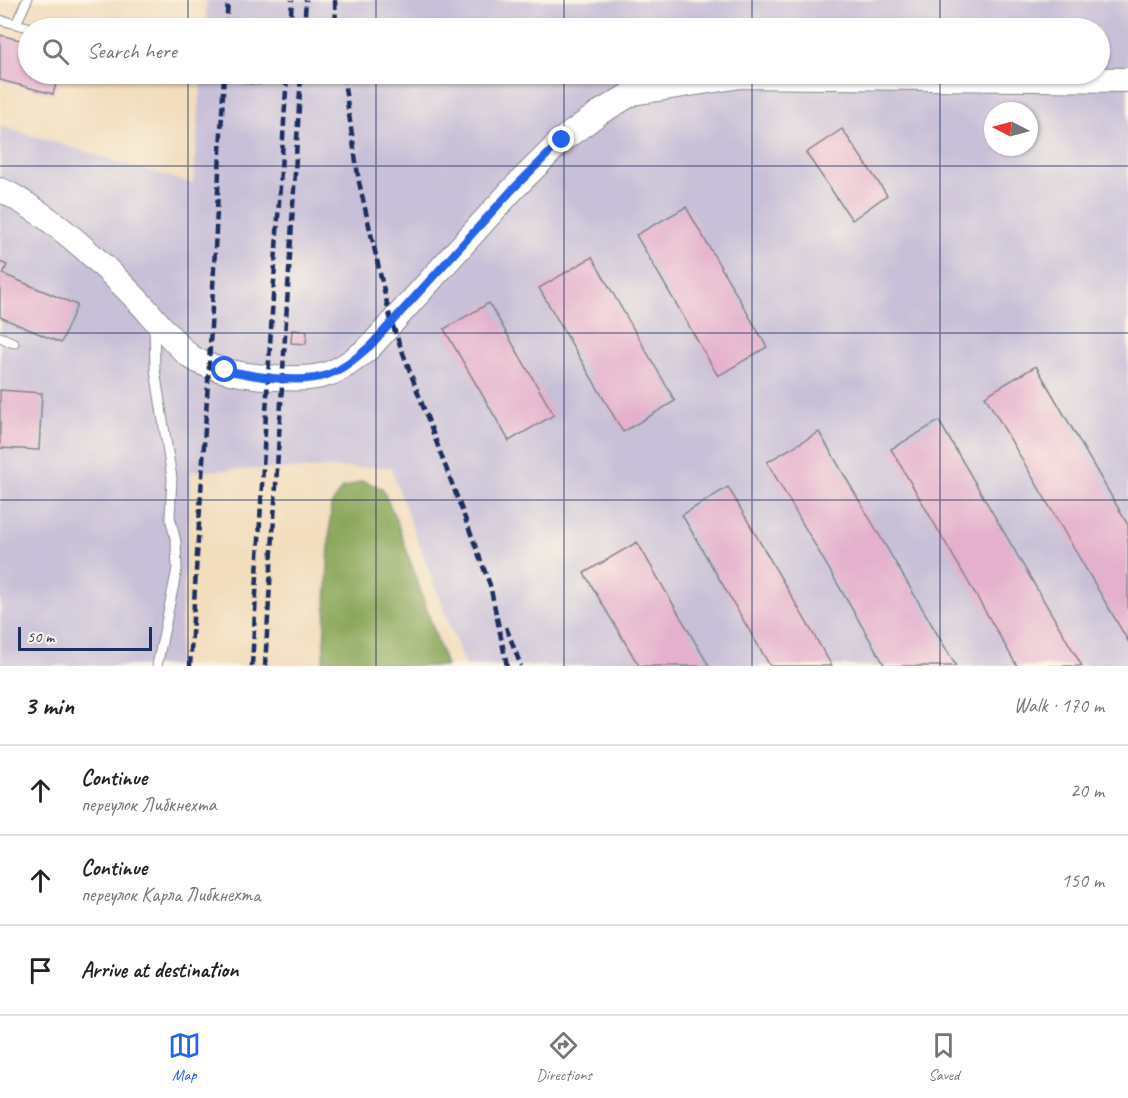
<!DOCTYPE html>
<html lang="en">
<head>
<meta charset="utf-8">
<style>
  body { margin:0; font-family:Caveat,sans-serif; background:#f6f6f6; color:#222 }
  .compass { position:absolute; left:984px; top:102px; width:54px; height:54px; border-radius:50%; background:#fff; box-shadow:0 2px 4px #0004; rotate:276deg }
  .scale { position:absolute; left:18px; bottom:15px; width:134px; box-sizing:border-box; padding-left:6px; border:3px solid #1b2f5e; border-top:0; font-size:16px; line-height:21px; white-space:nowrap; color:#1b2f5e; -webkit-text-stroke:4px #fcf5e5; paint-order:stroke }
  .stop { position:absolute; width:18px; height:18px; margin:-14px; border:4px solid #2563eb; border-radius:50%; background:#fff }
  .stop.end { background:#2563eb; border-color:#fff; box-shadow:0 2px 6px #0008 }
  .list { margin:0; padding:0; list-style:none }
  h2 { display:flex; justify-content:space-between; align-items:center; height:78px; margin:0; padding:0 24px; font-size:26px }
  h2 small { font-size:20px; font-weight:400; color:#767676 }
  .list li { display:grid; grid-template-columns:39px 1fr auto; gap:18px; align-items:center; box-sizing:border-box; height:90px; padding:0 24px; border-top:2px solid #e0e0e0 }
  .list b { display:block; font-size:22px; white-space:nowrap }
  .list p { margin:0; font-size:20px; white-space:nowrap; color:#767676 }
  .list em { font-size:20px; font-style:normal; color:#767676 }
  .icon { flex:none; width:33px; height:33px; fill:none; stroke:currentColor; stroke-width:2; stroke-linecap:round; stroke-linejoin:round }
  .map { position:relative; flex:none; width:1128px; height:666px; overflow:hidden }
  .search { position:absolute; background:#fff; box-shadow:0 2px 4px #0004; left:18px; right:18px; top:18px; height:66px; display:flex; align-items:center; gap:15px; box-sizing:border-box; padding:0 21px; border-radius:33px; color:#767676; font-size:22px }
  .sheet { height:348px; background:#fff }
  nav { display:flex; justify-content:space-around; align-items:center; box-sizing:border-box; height:84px; border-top:2px solid #e0e0e0; background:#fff; font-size:16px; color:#767676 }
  nav a { display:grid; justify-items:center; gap:3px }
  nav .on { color:#2563eb }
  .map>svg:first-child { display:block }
</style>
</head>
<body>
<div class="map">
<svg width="1128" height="666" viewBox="0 0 1128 666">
  <rect width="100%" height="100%" fill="#fcf5e5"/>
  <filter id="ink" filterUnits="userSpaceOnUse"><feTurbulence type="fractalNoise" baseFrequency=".0167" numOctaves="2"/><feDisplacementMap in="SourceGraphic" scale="12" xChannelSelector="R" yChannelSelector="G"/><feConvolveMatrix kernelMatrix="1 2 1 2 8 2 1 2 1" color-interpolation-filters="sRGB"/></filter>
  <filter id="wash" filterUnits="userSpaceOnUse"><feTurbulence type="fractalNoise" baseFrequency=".008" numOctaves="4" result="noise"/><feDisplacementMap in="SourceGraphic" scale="24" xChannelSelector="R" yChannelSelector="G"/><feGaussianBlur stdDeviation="1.35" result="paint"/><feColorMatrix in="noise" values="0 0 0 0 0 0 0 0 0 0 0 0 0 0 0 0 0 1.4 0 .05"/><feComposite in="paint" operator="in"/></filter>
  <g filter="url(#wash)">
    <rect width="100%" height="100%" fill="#f2ddbd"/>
    <path fill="#c8bfd8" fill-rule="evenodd" d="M207 0H1128V666H465L390 467 191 471 178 666H0V126L193 184 202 74H1100V28H205ZM993 111H1029V147H993Z"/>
    <path fill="#87a456" stroke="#516a5a" stroke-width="1.5" d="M362 481 382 488 397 522 446 666H323L331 506 341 489Z"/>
    <g id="blocks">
      <path fill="#e4b0cd" d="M0 35 28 42V74H59L53 94 0 80Z
        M246 74H261L260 85 245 83Z
        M842 129 887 195 852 220 806 153Z
        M686 207 767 347 718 376 636 235Z
        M592 257 675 401 623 432 539 288Z
        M0 262 7 265 3 274 77 305 61 343 0 317Z
        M489 303 554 415 509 441 444 329Z
        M292 330 307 331 306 344 291 343Z
        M1036 366 1128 525V641L985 396Z
        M0 390 42 393 39 450 0 448Z
        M939 421 1082 666H1017L891 449Z
        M819 432 956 666H885L767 462Z
        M728 487 832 666H770L682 515Z
        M637 542 709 666H639L584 573Z"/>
    </g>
  </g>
  <g filter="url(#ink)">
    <use href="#blocks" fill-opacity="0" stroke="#86868e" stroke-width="1.5"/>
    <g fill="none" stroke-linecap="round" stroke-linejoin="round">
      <defs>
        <path id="lane" d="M0 20 32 28
          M16 24 27 0
          M154 324 155 370 172 478 170 517 176 542 177 569 157 666
          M0 337 14 343"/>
        <path id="secondary" d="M0 190C9 193 16 198 24 203 66 228 111 272 144 307 156 321 178 347 191 357 214 372 248 376 275 378 321 380 334 377 370 347L512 190 562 140 599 113 633 93 741 76 1128 80"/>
      </defs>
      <use href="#lane" stroke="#86868e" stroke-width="11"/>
      <use href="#secondary" stroke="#86868e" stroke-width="26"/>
      <use href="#lane" stroke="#fff" stroke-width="9"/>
      <use href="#secondary" stroke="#fff" stroke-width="24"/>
      <path stroke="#1b2f5e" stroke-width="4.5" stroke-dasharray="9 4.5" stroke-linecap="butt" d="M335 0 336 28
        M226 28 228 0
        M290 28 292 0
        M304 28 306 0
        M343 74 359 182 391 321 490 585 507 666
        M506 627 521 666
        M190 666 209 366 224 74
        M252 666 268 377 287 74
        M265 666 301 74"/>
    </g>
  </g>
  <g fill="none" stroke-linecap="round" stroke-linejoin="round" filter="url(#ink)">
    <path stroke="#2563eb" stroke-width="8" d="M225 370C253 376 300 385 327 375 344 369 356 358 370 346L512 190 562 140"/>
  </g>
  <path fill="none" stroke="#1b2f5e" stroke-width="1.5" stroke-opacity="0.55" d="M188 0V28M376 0V28M564 0V28M752 0V28M940 0V28M188 74V666M376 74V666M564 74V666M752 74V666M940 74V666M0 166H1128M0 333H1128M0 500H1128"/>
</svg>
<svg class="compass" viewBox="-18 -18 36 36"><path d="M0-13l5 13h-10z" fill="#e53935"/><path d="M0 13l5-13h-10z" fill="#767676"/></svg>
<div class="scale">50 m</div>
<div class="stop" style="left:225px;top:370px"></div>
<div class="stop end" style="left:562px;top:140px"></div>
<div class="search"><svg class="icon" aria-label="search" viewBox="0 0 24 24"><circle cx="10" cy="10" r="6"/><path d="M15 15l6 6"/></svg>Search here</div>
</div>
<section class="sheet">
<h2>3 min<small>Walk · 170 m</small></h2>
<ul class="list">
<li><svg class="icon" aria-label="ahead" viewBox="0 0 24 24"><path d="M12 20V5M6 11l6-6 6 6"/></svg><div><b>Continue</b><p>переулок Либкнехта</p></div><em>20 m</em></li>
<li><svg class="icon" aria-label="ahead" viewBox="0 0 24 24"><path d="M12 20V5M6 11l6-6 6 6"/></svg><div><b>Continue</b><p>переулок Карла Либкнехта</p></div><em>150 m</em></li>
<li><svg class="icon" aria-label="arrive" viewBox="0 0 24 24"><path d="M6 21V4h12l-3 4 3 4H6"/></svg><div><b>Arrive at destination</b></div></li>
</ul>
</section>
<nav>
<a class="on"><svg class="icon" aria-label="map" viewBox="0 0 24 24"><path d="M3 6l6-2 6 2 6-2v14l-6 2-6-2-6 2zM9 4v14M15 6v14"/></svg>Map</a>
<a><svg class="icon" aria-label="directions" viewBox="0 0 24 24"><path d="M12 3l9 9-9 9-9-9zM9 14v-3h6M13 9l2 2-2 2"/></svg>Directions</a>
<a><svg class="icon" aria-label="saved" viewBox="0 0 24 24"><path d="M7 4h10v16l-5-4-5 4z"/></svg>Saved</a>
</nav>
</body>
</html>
